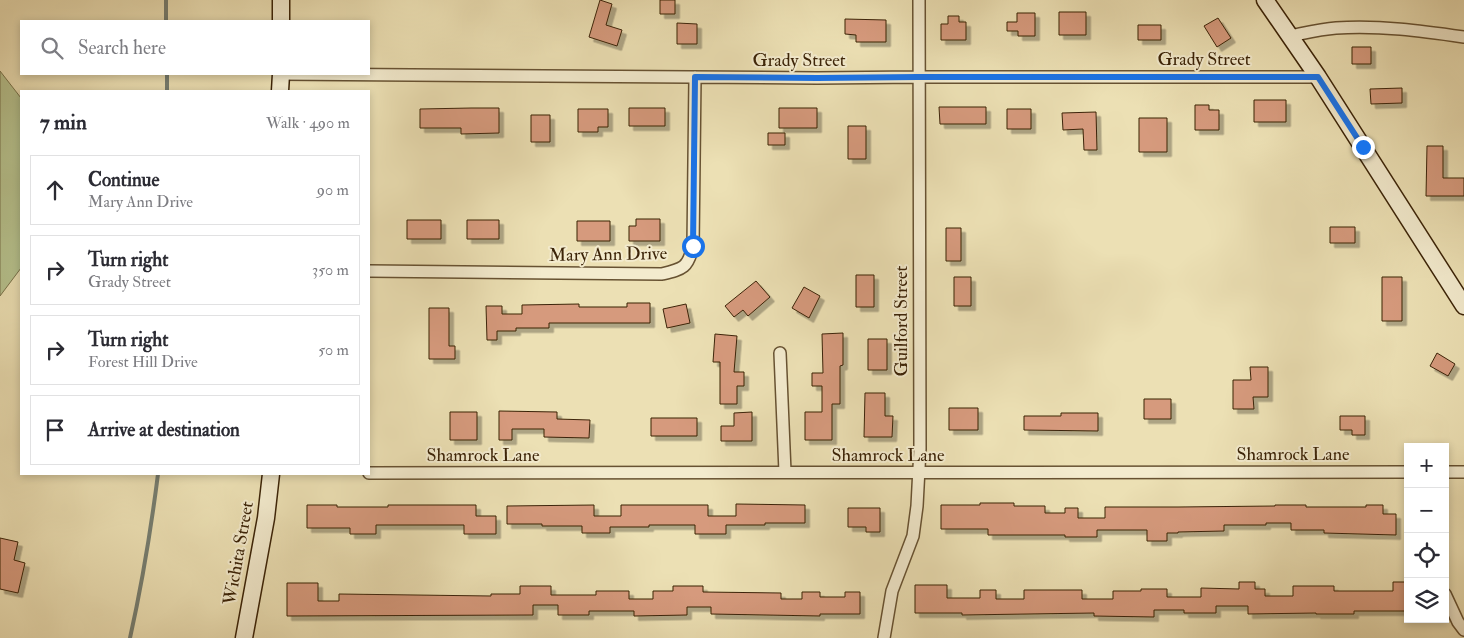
<!DOCTYPE html>
<html lang="en">
<head>
<meta charset="utf-8">
<style>
  body { margin:0; font-family:"IM FELL Double Pica",serif; background:#f7f7f7; color:#2b2b33 }
  .controls { position:absolute; right:15px; bottom:15px; display:grid; overflow:hidden; border-radius:0px; box-shadow:0 2px 8px #0003 }
  .controls button { width:45px; height:45px; display:grid; place-items:center; padding:0; border:0; border-bottom:1px solid #e1e1e2; background:#fff; color:#2b2b33; font:25px sans-serif }
  .stop { position:absolute; width:15px; height:15px; margin:-11px; border:4px solid #1a73e8; border-radius:50%; background:#fff }
  .stop.end { background:#1a73e8; border-color:#fff; box-shadow:0 1px 5px #0008 }
  .list { margin:0; padding:0; list-style:none }
  h2 { display:flex; justify-content:space-between; align-items:center; height:65px; margin:0; padding:0 20px; font-size:21px }
  h2 small { font-size:16px; font-weight:400; color:#7c7c81 }
  .list li { display:grid; grid-template-columns:32px 1fr auto; gap:15px; align-items:center; box-sizing:border-box; height:70px; margin:0 10px 10px; padding:0 10px; border:1px solid #e1e1e2; border-radius:0px }
  .list b { display:block; font-size:19px; white-space:nowrap }
  .list p { margin:0; font-size:16px; white-space:nowrap; color:#7c7c81 }
  .list em { font-size:16px; font-style:normal; color:#7c7c81 }
  .icon { flex:none; width:28px; height:28px; fill:none; stroke:currentColor; stroke-width:2; stroke-linecap:round; stroke-linejoin:round }
  .map { position:relative; flex:none; width:1464px; height:638px; overflow:hidden }
  .search { position:absolute; background:#fff; box-shadow:0 2px 8px #0003; left:20px; top:20px; width:350px; height:55px; display:flex; align-items:center; gap:12px; box-sizing:border-box; padding:0 18px; border-radius:0px; color:#7c7c81; font-size:19px }
  .panel { position:absolute; background:#fff; box-shadow:0 2px 8px #0003; left:20px; top:90px; width:350px; height:385px; border-radius:0px }
  .map>svg:first-child { display:block }
</style>
</head>
<body>
<div class="map">
<svg width="1464" height="638" viewBox="0 0 1464 638">
  <defs>
    <filter id="shadow"><feDropShadow dx="4.5" dy="4.5" stdDeviation="0" flood-color="#0004"/></filter>
  </defs>
  <rect width="100%" height="100%" fill="#ece0b4"/>
  <filter id="stains"><feTurbulence type="fractalNoise" baseFrequency=".004" numOctaves="4"/><feColorMatrix values="0 0 0 0 .2 0 0 0 0 .09 0 0 0 0 .02 0 0 0 .5 -.17"/></filter>
  <radialGradient id="worn" r=".72"><stop offset=".6" stop-color="#630" stop-opacity="0"/><stop offset="1" stop-color="#630" stop-opacity=".3"/></radialGradient>
  <path fill="#b6c28e" stroke="#78724a" d="M0 71 21 98V268L0 296Z"/>
  <g fill="none" stroke-linecap="round" stroke-linejoin="round">
    <path stroke="#767e71" stroke-width="4" d="M166 0V21
      M167 74V91
      M130 638C142 584 151 529 158 474"/>
  </g>
  <path fill="#d69a7d" stroke="#3b2307" filter="url(#shadow)" d="M600 0 612 4 606 25 622 30 617 46 589 37Z
    M660 0H675V14H660Z
    M1059 12H1086V35H1059Z
    M1017 13H1035V36H1018V31H1007V22H1017Z
    M948 16H959V22H966V40H941V24H948Z
    M1218 18 1231 38 1217 47 1204 26Z
    M845 19 886 20V42H856V35L845 34Z
    M677 23 697 24V44H677Z
    M1138 25H1161V40H1138Z
    M1352 47H1371V64H1352Z
    M1402 88V103L1371 104 1370 89Z
    M1254 100H1286V122H1254Z
    M1195 105H1209V110H1219V130H1195Z
    M939 107H986V124H940Z
    M471 108H499V133L461 134V128H420V109Z
    M629 108H665V126H629Z
    M779 108H817V128H779Z
    M578 109H608V127H598V132H578Z
    M1007 109H1031V129H1007Z
    M1096 112 1097 150H1084L1083 129 1063 130 1062 113Z
    M531 115H550V142H531Z
    M1139 118H1167V152H1139Z
    M848 126H866V159H848Z
    M768 133H785V145H768Z
    M1427 146H1443V178H1464V196H1426Z
    M636 219H660V241H629V226H636Z
    M407 220H441V239H407Z
    M467 220H499V239H467Z
    M577 221H610V241H577Z
    M1330 227H1355V243H1330Z
    M946 228H961V261H946Z
    M856 275H874V307H856Z
    M954 277H971V306H954Z
    M1382 277H1402V321H1382Z
    M756 281 770 297 748 316 743 310 734 317 725 306Z
    M804 287 820 296 809 318 792 308Z
    M627 303H650V323H549V328H516V331H497V340H487L486 306H502V314H522V305L579 304V307H627Z
    M686 304 690 323 667 328 663 309Z
    M429 308H449V346H455V359H429Z
    M843 333V365L840 366V404H832V440H805V412H822V386H812V373H823L822 334Z
    M715 334 737 336 734 372H744V386H737V404H720V362H713Z
    M868 339H887V370H868Z
    M1437 353 1455 364 1448 376 1430 366Z
    M1250 367H1268V397H1253L1254 409H1233V380H1251Z
    M865 393H885V416H893L892 437H864Z
    M1144 399H1171V419H1144Z
    M949 408H978V430H949Z
    M499 411 557 412V419L590 420 589 438 544 437V429H512V440H499Z
    M450 412H477V440H450Z
    M752 412V441H721V426H734V413Z
    M1061 413H1098V431L1024 430V416H1061Z
    M1340 416H1365V435H1352V430H1340Z
    M651 418H697V436H651Z
    M980 503H1014V506H1045V513H1065V508H1078V518H1105V507H1178L1275 506V505H1306V507H1366V505H1383V514H1396V535L1324 533V530H1291V523H1266V525H1224V531L1178 532V533H1167V541H1147V530H1097V537H1065V535H988V529H941V505H980Z
    M736 504 805 505V523H765V525H726V534H695V525H649V527H610V533H582V526H542V524H507V506L594 505V516H621V505H708V516H736Z
    M307 505H337V507H388V505H476V516H496V534H464V525H376V534H350V528H307Z
    M848 508H880V532H866V527H848Z
    M0 538 18 542 14 560 25 563 18 593 0 589Z
    M1239 582H1255V589H1265V596H1293V586H1334V591H1393V582H1407V611H1354V614H1316V613L1248 614V606H1216V613H1184V610H1154V617L1094 616V613L962 615V613H915V585H947V598H980V590H996V599H1024V590H1082V599H1113V591H1141V589H1167V597H1201V588L1239 589Z
    M287 583H318V601H339V594L491 596V594H520V586H551V595H596V591H629V599H653V591H673V586H703V592L781 593V599H802V592H820V597H845V592H860V614H820V616L711 614V607H687V615L634 616V611H589V615H558V605H533V615L287 616Z"/>
  <g fill="none" stroke-linecap="round" stroke-linejoin="round">
    <defs>
      <path id="street" d="M1290 36C1305 33 1321 29 1336 28 1379 25 1422 31 1464 37
        M281 74 817 78 918 77H1318
        M369 271 662 274C683 269 688 268 693 246L695 77
        M780 353 785 472
        M1445 472H1464
        M369 473 1408 472
        M1445 594 1458 622 1464 630
        M884 638 892 591 913 536 917 506 920 449 919 0"/>
      <path id="secondary" d="M1265 0 1318 77 1464 306
        M281 21V0
        M280 91 281 74
        M244 638 266 518 271 474"/>
    </defs>
    <use href="#street" stroke="#675232" stroke-width="14"/>
    <use href="#secondary" stroke="#3b2307" stroke-width="19"/>
    <use href="#street" stroke="#f3ebce" stroke-width="11"/>
    <use href="#secondary" stroke="#f3ebce" stroke-width="16"/>
  </g>
  <g fill="none" stroke-linecap="round" stroke-linejoin="round">
    <path stroke="#1a73e8" stroke-width="6" d="M693 246 695 77 817 78 918 77H1318L1363 147"/>
  </g>
  <g text-anchor="middle" stroke-width="4" stroke-linejoin="round" paint-order="stroke">
    <g font-size="18" fill="#3b2307" stroke="#f3ebce">
      <text x="1204" y="65">Grady Street</text>
      <text x="799" y="66">Grady Street</text>
      <text transform="translate(608 254) rotate(-1)" y="6">Mary Ann Drive</text>
      <text transform="translate(901 321) rotate(-90)" y="6">Guilford Street</text>
      <text x="1293" y="460">Shamrock Lane</text>
      <text x="483" y="461">Shamrock Lane</text>
      <text x="888" y="461">Shamrock Lane</text>
      <text transform="translate(238 553) rotate(-80)" y="6">Wichita Street</text>
    </g>
  </g>
  <rect width="100%" height="100%" filter="url(#stains)"/>
  <rect width="100%" height="100%" fill="url(#worn)"/>
</svg>
<div class="controls">
<button>+</button>
<button>−</button>
<button><svg class="icon" aria-label="locate" viewBox="0 0 24 24"><circle cx="12" cy="12" r="6"/><path d="M12 2v4M12 18v4M2 12h4M18 12h4"/></svg></button>
<button><svg class="icon" aria-label="layers" viewBox="0 0 24 24"><path d="M12 4l9 5-9 5-9-5zM3 14l9 5 9-5"/></svg></button>
</div>
<div class="stop" style="left:693px;top:246px"></div>
<div class="stop end" style="left:1363px;top:147px"></div>
<div class="search"><svg class="icon" aria-label="search" viewBox="0 0 24 24"><circle cx="10" cy="10" r="6"/><path d="M15 15l6 6"/></svg>Search here</div>
<section class="panel">
<h2>7 min<small>Walk · 490 m</small></h2>
<ul class="list">
<li><svg class="icon" aria-label="ahead" viewBox="0 0 24 24"><path d="M12 20V5M6 11l6-6 6 6"/></svg><div><b>Continue</b><p>Mary Ann Drive</p></div><em>90 m</em></li>
<li><svg class="icon" aria-label="right" viewBox="0 0 24 24"><path d="M7 20v-9h11M14 6l5 5-5 5"/></svg><div><b>Turn right</b><p>Grady Street</p></div><em>350 m</em></li>
<li><svg class="icon" aria-label="right" viewBox="0 0 24 24"><path d="M7 20v-9h11M14 6l5 5-5 5"/></svg><div><b>Turn right</b><p>Forest Hill Drive</p></div><em>50 m</em></li>
<li><svg class="icon" aria-label="arrive" viewBox="0 0 24 24"><path d="M6 21V4h12l-3 4 3 4H6"/></svg><div><b>Arrive at destination</b></div></li>
</ul>
</section>
</div>
</body>
</html>
